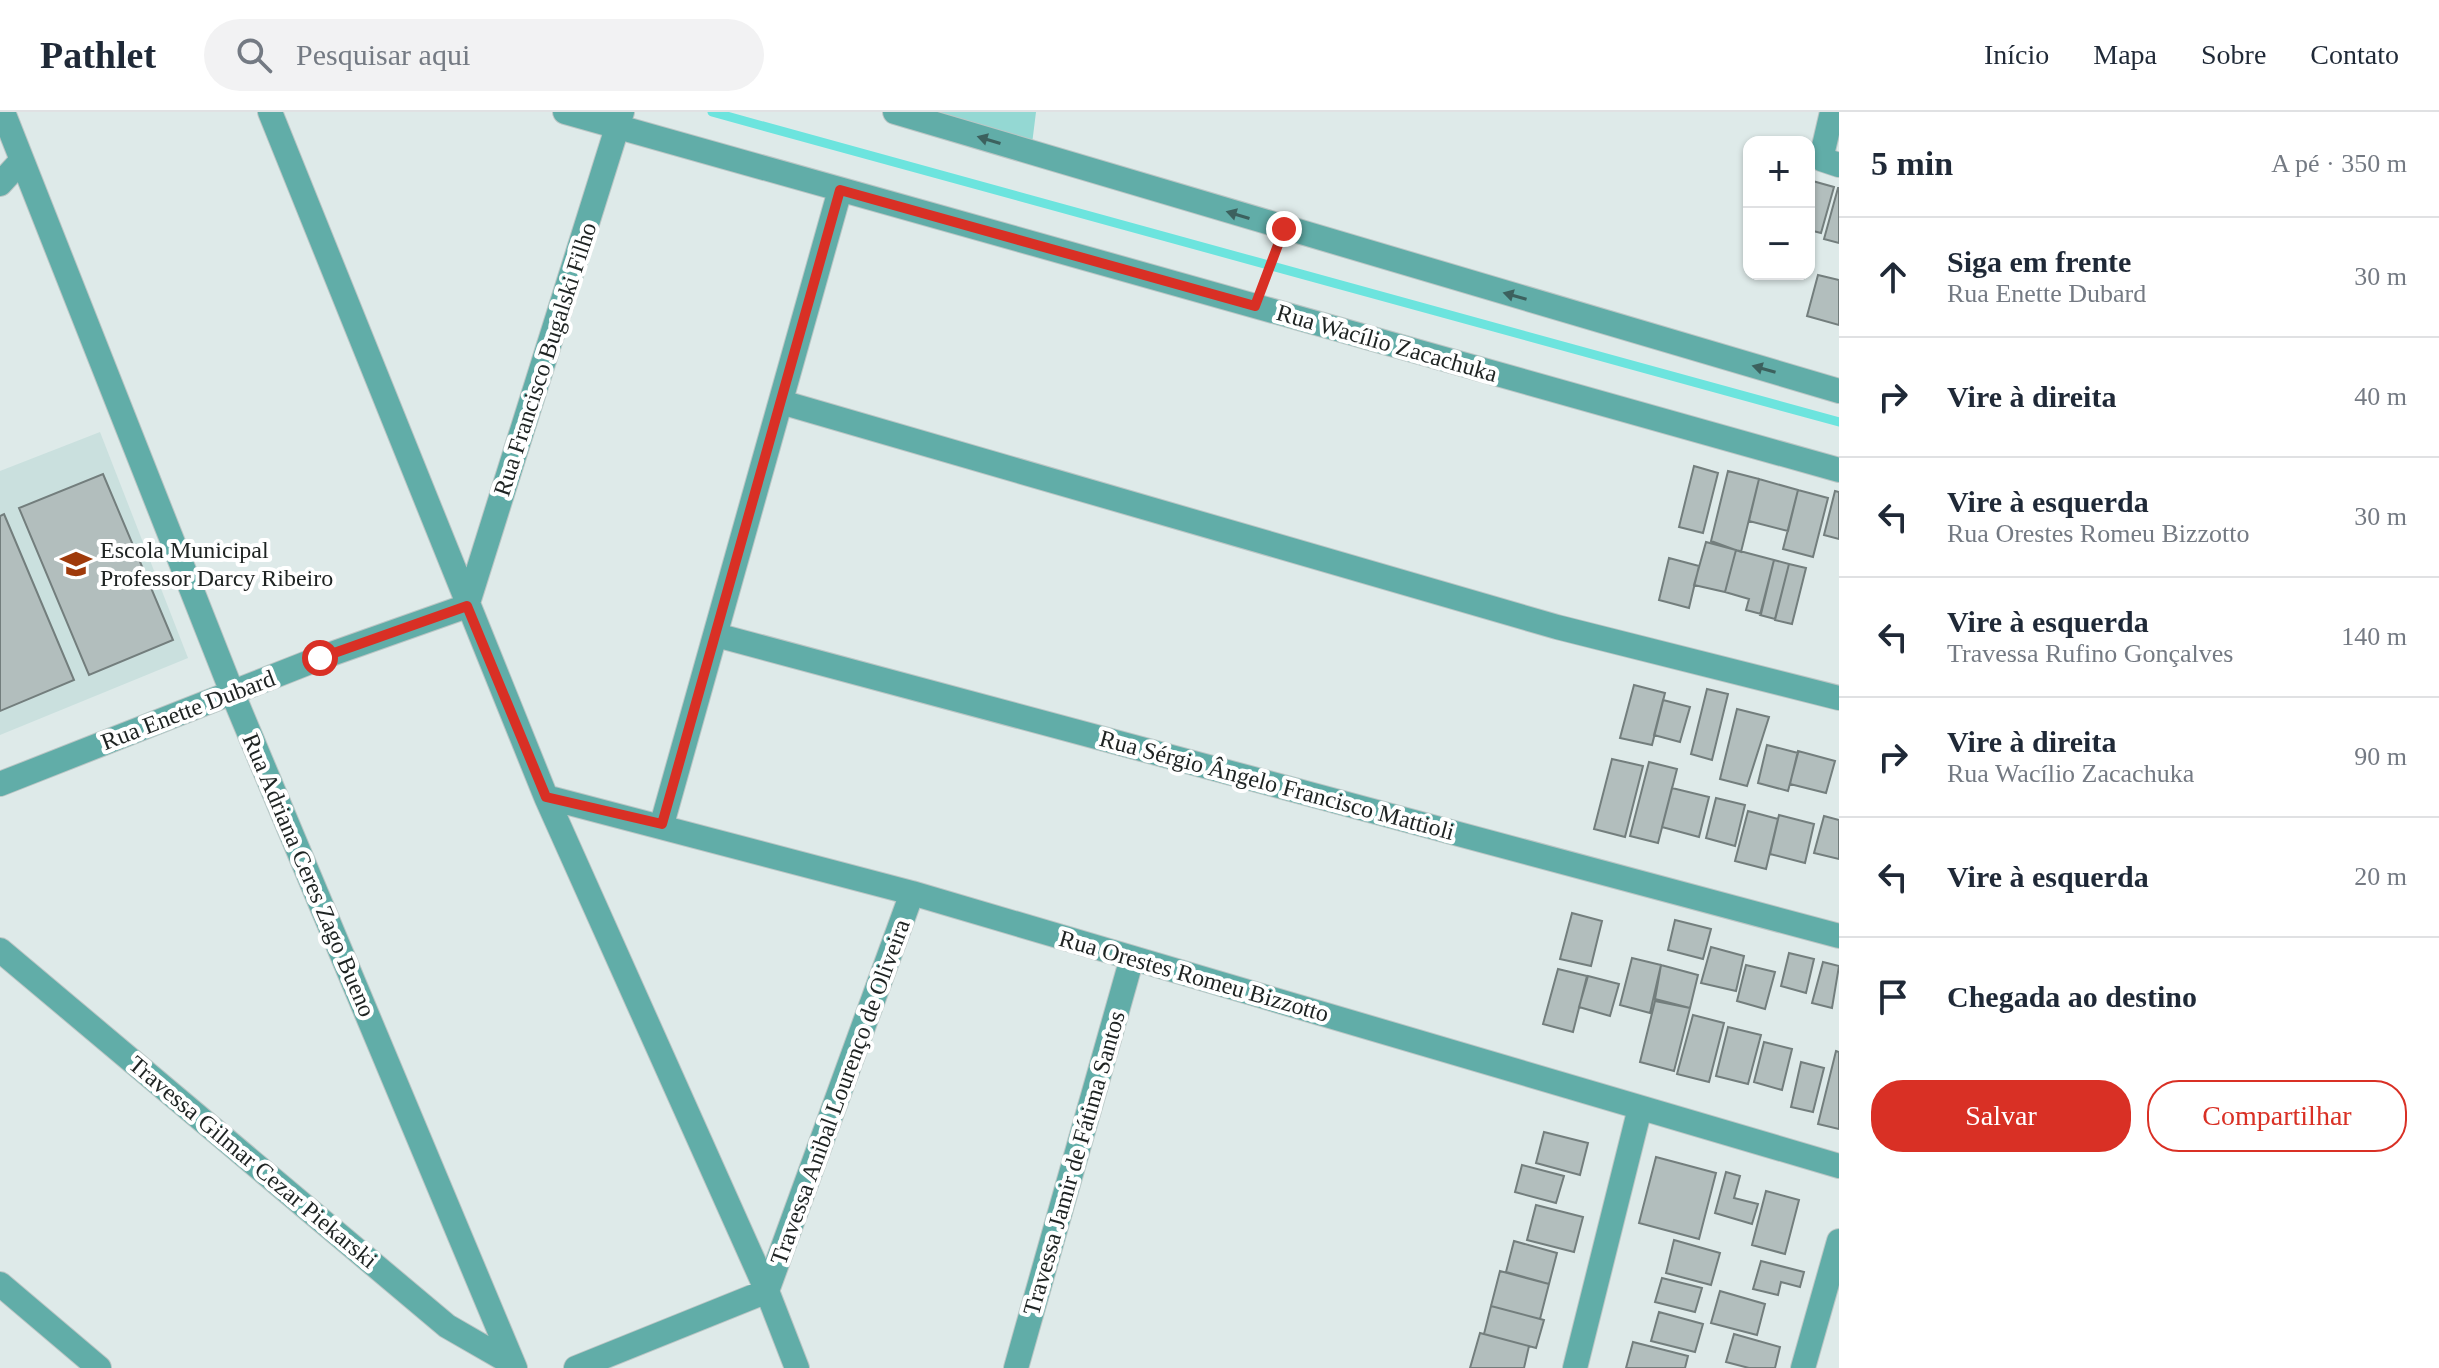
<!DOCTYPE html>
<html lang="pt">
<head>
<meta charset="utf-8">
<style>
  body { margin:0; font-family:"Times New Roman",serif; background:#f2f2f3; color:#1f2937 }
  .controls { position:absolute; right:24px; top:24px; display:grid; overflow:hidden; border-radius:16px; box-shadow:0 2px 6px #0004 }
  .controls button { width:72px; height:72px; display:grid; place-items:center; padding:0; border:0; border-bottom:2px solid #e0e1e3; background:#fff; color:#1f2937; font:40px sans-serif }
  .stop { position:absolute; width:24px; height:24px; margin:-18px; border:6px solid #d93025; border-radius:50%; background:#fff }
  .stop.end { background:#d93025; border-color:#fff; box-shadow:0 2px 8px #0008 }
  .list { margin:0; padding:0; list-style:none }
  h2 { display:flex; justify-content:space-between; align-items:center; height:104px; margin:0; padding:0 32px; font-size:34px }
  h2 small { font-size:26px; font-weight:400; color:#747a83 }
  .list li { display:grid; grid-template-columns:52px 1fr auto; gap:24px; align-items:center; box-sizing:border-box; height:120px; padding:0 32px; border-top:2px solid #e0e1e3 }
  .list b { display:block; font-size:30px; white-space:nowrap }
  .list p { margin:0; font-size:26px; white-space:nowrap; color:#747a83 }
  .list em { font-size:26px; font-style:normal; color:#747a83 }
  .actions { display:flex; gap:16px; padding:24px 32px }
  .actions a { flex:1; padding:18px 0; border:2px solid #d93025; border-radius:32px; text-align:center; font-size:28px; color:#d93025 }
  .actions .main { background:#d93025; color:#fff }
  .icon { flex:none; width:44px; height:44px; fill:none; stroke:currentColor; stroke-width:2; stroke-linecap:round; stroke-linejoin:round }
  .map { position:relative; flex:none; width:1839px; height:1256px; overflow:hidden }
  header { display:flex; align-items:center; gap:48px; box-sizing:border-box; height:112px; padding:0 40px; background:#fff; border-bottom:2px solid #e0e1e3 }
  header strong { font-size:38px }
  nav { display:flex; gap:44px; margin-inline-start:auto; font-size:28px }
  .search { width:560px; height:72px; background:#f2f2f3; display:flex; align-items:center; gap:20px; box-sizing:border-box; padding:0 28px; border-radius:44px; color:#747a83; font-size:30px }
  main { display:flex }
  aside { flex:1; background:#fff }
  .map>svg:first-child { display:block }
</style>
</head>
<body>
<header>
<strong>Pathlet</strong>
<div class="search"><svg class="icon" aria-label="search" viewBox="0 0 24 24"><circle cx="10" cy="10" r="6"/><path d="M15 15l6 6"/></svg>Pesquisar aqui</div>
<nav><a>Início</a><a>Mapa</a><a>Sobre</a><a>Contato</a></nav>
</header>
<main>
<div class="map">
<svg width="1839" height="1256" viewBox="0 0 1839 1256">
  <rect width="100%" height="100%" fill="#deeae9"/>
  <path fill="#cae0de" d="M100 320 188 546 0 623V359Z"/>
  <path fill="#94d8d3" d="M939 0H1036L1032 32Z"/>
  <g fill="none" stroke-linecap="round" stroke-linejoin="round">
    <path stroke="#6ce4de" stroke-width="9" d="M712 0 1839 310"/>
  </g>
  <path fill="#b2bebd" stroke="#737e7d" stroke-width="2" d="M1809 68 1834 75 1821 121 1809 118Z
    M1838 76H1839V131L1824 127Z
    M1818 163 1839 168V213L1807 204Z
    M1694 354 1718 361 1703 421 1679 415Z
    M1728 359 1759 367 1741 440 1711 429Z
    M103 362 173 528 89 563 19 396Z
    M1759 367 1798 378 1788 419 1749 409Z
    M1798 378 1828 386 1813 445 1783 437Z
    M1835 379 1839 380V427L1824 423Z
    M4 402 74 568 0 599V404Z
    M1706 430 1736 438 1725 480 1694 473Z
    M1736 438 1774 448 1761 502 1746 498 1749 487 1725 480Z
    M1669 446 1699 454 1689 496 1659 488Z
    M1774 448 1789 452 1775 507 1760 503Z
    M1789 452 1806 456 1792 512 1775 508Z
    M1634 573 1665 581 1652 633 1620 626Z
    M1707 577 1728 582 1712 648 1691 642Z
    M1663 588 1690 595 1680 630 1654 623Z
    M1737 597 1769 605 1747 674 1720 667Z
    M1767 633 1798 641 1788 679 1758 671Z
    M1798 639 1835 649 1826 681 1790 672Z
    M1612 647 1643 654 1625 725 1594 717Z
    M1649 650 1677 657 1658 731 1630 724Z
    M1672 676 1709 685 1699 725 1662 715Z
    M1716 686 1745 693 1735 734 1706 726Z
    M1748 699 1778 707 1766 757 1735 749Z
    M1779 703 1814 712 1805 751 1770 742Z
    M1824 704 1839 708V747L1814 741Z
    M1572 801 1602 809 1591 854 1560 847Z
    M1675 808 1711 817 1703 847 1668 838Z
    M1711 835 1744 844 1736 879 1701 871Z
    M1789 841 1814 847 1806 881 1781 874Z
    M1632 846 1661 853 1650 901 1620 893Z
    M1823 850 1839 854 1832 896 1812 891Z
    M1661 853 1698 863 1690 896 1655 887Z
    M1746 853 1775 860 1765 897 1737 889Z
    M1558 857 1587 864 1573 920 1543 912Z
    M1588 864 1619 872 1610 904 1579 895Z
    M1655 889 1690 896 1674 959 1640 950Z
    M1693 903 1724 911 1709 970 1677 962Z
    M1728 915 1761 923 1748 972 1716 964Z
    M1764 930 1792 937 1782 978 1754 970Z
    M1836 939 1839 940V1017L1818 1012Z
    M1801 950 1824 956 1813 1000 1791 995Z
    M1544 1020 1588 1031 1580 1063 1536 1051Z
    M1656 1045 1716 1061 1699 1127 1639 1111Z
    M1522 1053 1564 1064 1556 1091 1515 1080Z
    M1726 1060 1740 1064 1734 1086 1758 1092 1752 1112 1715 1101Z
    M1766 1079 1799 1088 1785 1142 1752 1133Z
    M1536 1093 1583 1105 1574 1140 1527 1128Z
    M1674 1128 1720 1141 1711 1173 1666 1161Z
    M1514 1129 1557 1141 1549 1172 1506 1160Z
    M1761 1149 1804 1160 1800 1175 1781 1170 1778 1183 1753 1177Z
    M1500 1159 1549 1172 1540 1207 1491 1194Z
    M1662 1166 1702 1176 1695 1200 1655 1190Z
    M1720 1179 1765 1192 1757 1223 1711 1211Z
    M1491 1194 1544 1208 1536 1236 1484 1222Z
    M1659 1200 1703 1212 1695 1240 1651 1229Z
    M1480 1221 1529 1234 1524 1256H1470Z
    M1734 1222 1780 1235 1775 1256H1749L1726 1250Z
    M1633 1230 1688 1244 1685 1256H1626Z"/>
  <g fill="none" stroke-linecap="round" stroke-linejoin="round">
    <defs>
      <path id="minor" d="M3 0 232 580 515 1256
        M270 0 546 685 767 1179 797 1256
        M565 0 1839 358
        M895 0 1839 279
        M1832 0 1821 47 1839 53
        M0 72 21 49
        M781 290 1557 515 1839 586
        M467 494 622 0
        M716 523 1839 824
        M0 672 320 546 467 494
        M546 685 912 781 1839 1054
        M662 712 840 78
        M0 838 447 1214 513 1252
        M0 1172 99 1256
        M576 1256 767 1179 912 781
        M1016 1256 1132 846
        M1575 1256 1640 996
        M1803 1256 1839 1129"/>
    </defs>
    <use href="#minor" stroke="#bbc6c5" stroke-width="26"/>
    <path stroke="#87908f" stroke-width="5" stroke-dasharray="8 4" stroke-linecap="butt" d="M1264 168 1275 140"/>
    <use href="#minor" stroke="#61ada8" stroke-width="24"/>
  </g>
  <defs><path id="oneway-solid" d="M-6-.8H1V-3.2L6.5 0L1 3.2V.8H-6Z" transform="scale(2)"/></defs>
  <g fill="#3c615e">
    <use href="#oneway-solid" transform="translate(989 28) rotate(-163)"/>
    <use href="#oneway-solid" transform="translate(1238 103) rotate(-163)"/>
    <use href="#oneway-solid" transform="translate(1515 184) rotate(-164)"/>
    <use href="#oneway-solid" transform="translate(1764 257) rotate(-164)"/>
  </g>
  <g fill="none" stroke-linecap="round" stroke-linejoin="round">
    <path stroke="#d93025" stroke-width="10" d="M320 546 467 494 546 685 662 712 840 78 1255 194 1284 117"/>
  </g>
  <defs>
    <symbol id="school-bare" viewBox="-9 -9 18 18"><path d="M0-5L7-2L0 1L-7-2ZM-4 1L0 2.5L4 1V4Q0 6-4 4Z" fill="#9f3a0a" stroke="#fff" stroke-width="2.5" paint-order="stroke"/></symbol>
  </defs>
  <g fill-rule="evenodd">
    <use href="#school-bare" x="54" y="430" width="44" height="44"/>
  </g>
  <g text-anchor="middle" stroke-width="8" stroke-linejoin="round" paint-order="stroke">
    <g font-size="24" fill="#1e2322" stroke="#fff">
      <text transform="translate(1387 231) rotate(16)" y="8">Rua Wacílio Zacachuka</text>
      <text transform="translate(545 247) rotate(-72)" y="8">Rua Francisco Bugalski Filho</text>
      <text transform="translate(188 598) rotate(-21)" y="8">Rua Enette Dubard</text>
      <text transform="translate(1277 673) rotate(15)" y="8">Rua Sérgio Ângelo Francisco Mattioli</text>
      <text transform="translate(309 763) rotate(67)" y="8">Rua Adriana Ceres Zago Bueno</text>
      <text transform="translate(1194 864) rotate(16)" y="8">Rua Orestes Romeu Bizzotto</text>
      <text transform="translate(840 980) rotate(-70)" y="8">Travessa Anibal Lourenço de Oliveira</text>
      <text transform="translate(253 1050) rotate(40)" y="8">Travessa Gilmar Cezar Piekarski</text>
      <text transform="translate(1074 1051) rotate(-74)" y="8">Travessa Jamir de Fátima Santos</text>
    </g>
    <g font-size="24" fill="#1e2322" stroke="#fff" text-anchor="start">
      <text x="100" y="446">Escola Municipal<tspan x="100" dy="28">Professor Darcy Ribeiro</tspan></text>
    </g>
  </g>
</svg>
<div class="controls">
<button>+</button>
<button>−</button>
</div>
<div class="stop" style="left:320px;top:546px"></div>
<div class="stop end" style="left:1284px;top:117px"></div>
</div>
<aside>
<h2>5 min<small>A pé · 350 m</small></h2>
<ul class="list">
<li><svg class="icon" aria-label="ahead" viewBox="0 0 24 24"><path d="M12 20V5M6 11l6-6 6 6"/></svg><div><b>Siga em frente</b><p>Rua Enette Dubard</p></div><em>30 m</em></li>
<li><svg class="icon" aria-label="right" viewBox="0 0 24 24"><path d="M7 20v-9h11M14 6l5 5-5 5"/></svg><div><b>Vire à direita</b></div><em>40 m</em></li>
<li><svg class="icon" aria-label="left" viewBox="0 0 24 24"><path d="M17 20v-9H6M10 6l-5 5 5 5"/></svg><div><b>Vire à esquerda</b><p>Rua Orestes Romeu Bizzotto</p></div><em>30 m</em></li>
<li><svg class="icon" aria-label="left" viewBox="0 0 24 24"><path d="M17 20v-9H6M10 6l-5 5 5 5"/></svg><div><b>Vire à esquerda</b><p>Travessa Rufino Gonçalves</p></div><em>140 m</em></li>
<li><svg class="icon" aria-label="right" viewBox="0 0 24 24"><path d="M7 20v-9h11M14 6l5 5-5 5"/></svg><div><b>Vire à direita</b><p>Rua Wacílio Zacachuka</p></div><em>90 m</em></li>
<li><svg class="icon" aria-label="left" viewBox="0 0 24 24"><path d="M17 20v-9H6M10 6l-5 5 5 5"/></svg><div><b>Vire à esquerda</b></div><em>20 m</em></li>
<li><svg class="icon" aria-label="arrive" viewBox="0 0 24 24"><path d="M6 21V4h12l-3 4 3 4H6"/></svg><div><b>Chegada ao destino</b></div></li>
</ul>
<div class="actions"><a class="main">Salvar</a><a>Compartilhar</a></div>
</aside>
</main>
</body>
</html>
